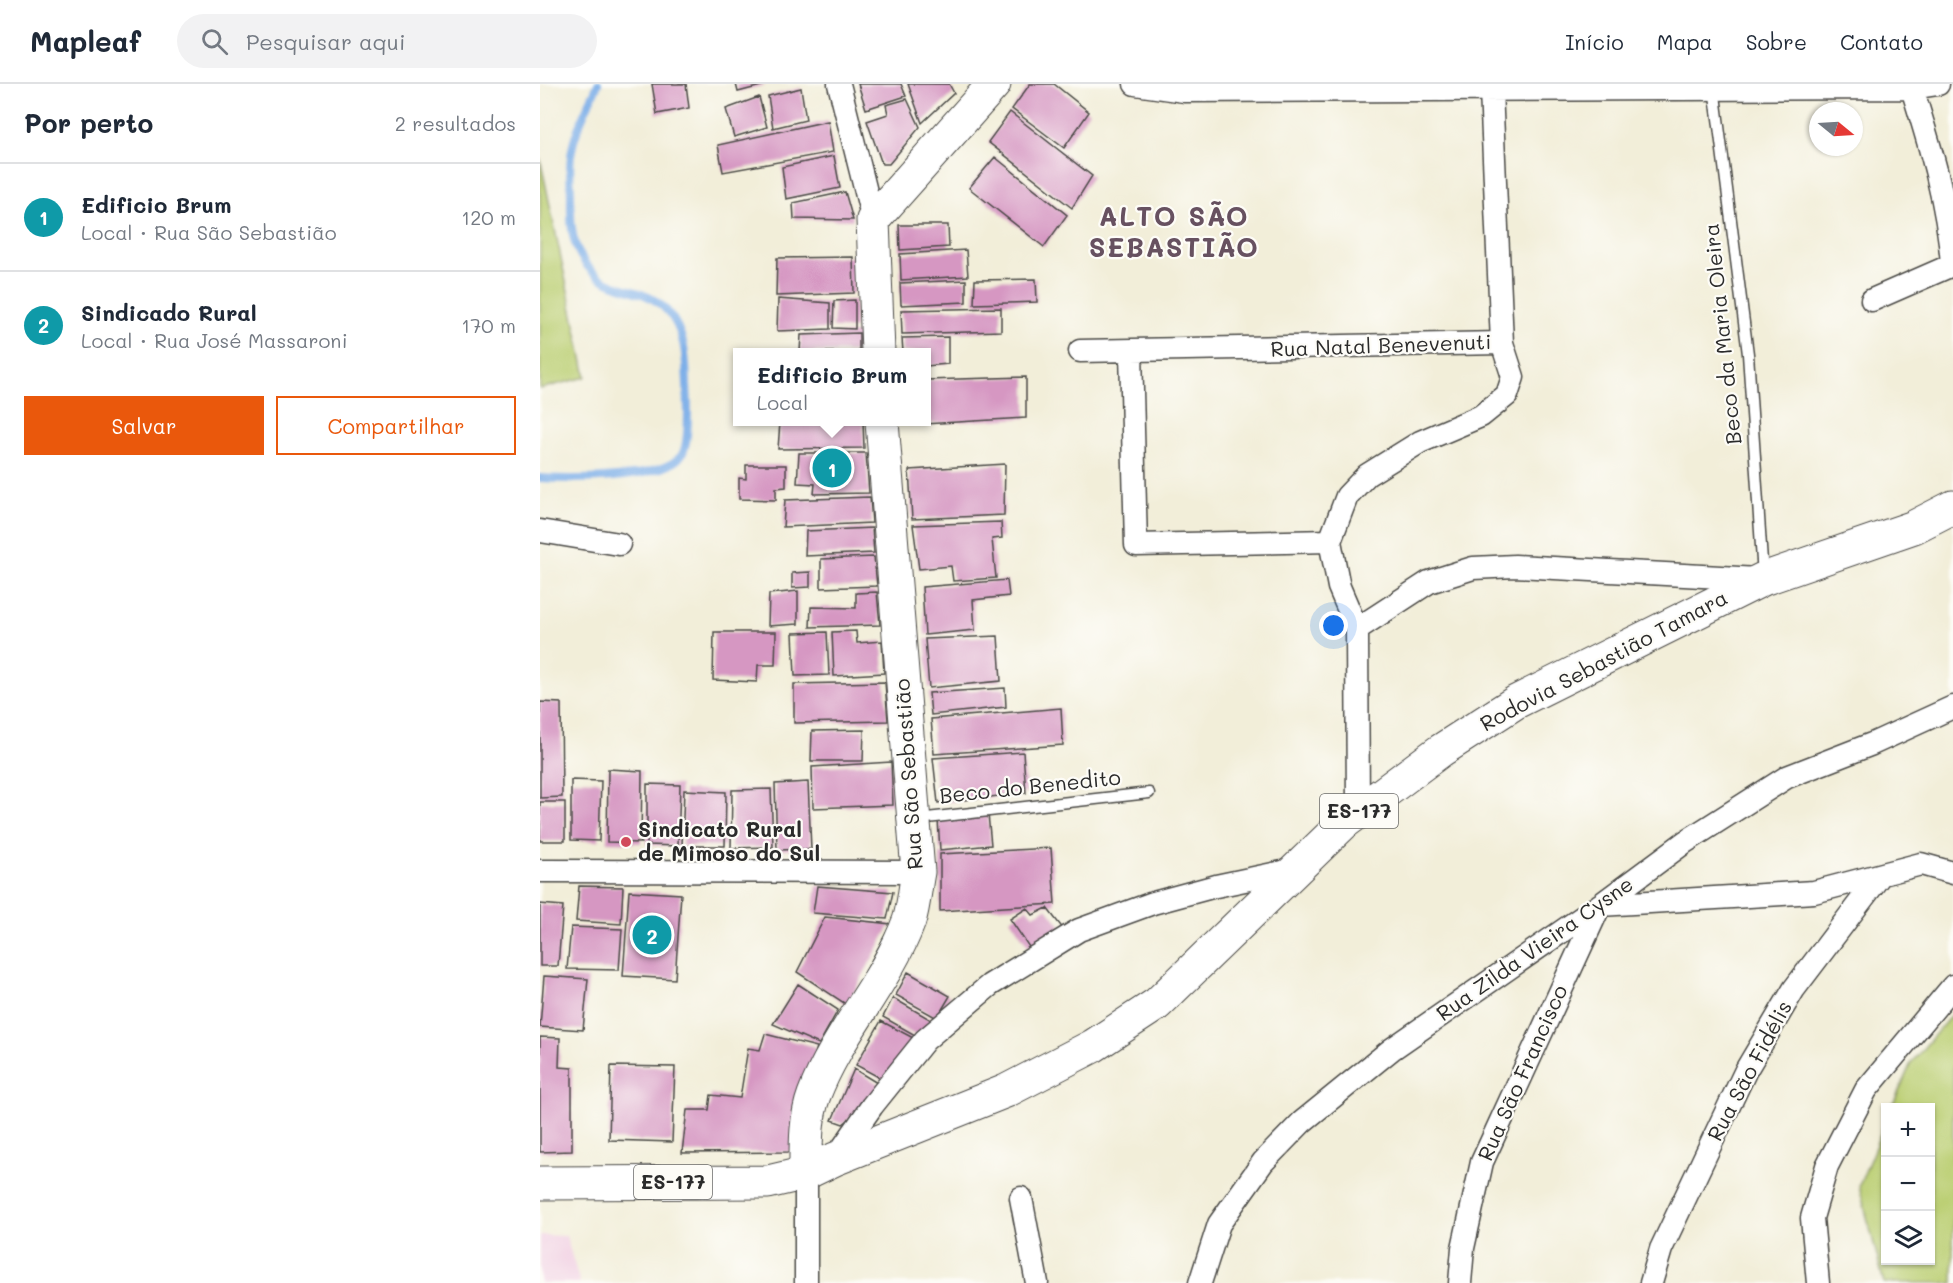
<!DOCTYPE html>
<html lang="pt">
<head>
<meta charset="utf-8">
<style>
  body { margin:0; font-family:Mali,sans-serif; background:#f2f2f3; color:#1f2937 }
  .controls { position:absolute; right:18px; bottom:18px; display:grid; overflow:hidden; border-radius:0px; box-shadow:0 2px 4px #0004 }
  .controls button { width:54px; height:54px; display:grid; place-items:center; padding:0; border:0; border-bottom:2px solid #e0e1e3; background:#fff; color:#1f2937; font:30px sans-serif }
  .compass { position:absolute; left:1269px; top:18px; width:54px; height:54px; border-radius:50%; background:#fff; box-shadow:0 2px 4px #0004; rotate:108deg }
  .you { position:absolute; left:794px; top:542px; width:21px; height:21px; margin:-15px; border:4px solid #fff; border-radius:50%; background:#1a73e8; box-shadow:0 0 0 9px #1a73e833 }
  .badge { display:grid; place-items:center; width:39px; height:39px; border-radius:50%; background:#ea580c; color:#fff; font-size:20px; font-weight:700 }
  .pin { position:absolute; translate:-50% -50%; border:3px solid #fff; box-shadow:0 2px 6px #0006 }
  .popup { position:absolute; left:193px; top:264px; width:198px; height:78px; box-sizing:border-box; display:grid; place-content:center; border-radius:0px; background:#fff; filter:drop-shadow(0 2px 4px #0005); font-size:20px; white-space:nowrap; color:#747a83 }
  .popup b { font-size:22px; color:#1f2937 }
  .popup::after { content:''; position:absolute; left:50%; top:100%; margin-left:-12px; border:12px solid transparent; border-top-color:#fff }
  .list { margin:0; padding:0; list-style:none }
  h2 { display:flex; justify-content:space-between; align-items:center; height:78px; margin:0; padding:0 24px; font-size:26px }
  h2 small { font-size:20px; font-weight:400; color:#747a83 }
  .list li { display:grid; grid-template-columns:39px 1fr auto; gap:18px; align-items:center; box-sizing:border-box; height:108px; padding:0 24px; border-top:2px solid #e0e1e3 }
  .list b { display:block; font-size:22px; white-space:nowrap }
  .list p { margin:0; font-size:20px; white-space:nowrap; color:#747a83 }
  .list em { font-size:20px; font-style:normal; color:#747a83 }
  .actions { display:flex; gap:12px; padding:18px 24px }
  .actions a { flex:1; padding:14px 0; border:2px solid #ea580c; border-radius:0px; text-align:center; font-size:21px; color:#ea580c }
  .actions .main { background:#ea580c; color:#fff }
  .icon { flex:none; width:33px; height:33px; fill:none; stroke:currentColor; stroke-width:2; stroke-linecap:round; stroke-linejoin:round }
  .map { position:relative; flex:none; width:1413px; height:1199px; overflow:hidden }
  header { display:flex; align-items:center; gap:36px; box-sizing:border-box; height:84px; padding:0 30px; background:#fff; border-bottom:2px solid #e0e1e3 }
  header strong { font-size:28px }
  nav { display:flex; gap:33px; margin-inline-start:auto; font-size:21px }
  .search { width:420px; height:54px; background:#f2f2f3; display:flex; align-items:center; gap:15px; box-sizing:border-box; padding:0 21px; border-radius:33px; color:#747a83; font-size:22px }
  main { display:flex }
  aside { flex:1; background:#fff }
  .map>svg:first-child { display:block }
</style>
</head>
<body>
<header>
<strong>Mapleaf</strong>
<div class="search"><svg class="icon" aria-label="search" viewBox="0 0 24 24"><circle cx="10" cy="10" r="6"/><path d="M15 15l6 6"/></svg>Pesquisar aqui</div>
<nav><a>Início</a><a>Mapa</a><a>Sobre</a><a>Contato</a></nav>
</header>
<main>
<aside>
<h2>Por perto<small>2 resultados</small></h2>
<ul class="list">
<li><span class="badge" style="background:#0f9aa8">1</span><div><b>Edificio Brum</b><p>Local · Rua São Sebastião</p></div><em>120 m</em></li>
<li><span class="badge" style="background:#0f9aa8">2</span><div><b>Sindicado Rural</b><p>Local · Rua José Massaroni</p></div><em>170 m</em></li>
</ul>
<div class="actions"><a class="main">Salvar</a><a>Compartilhar</a></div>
</aside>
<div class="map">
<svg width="1413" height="1199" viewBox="0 0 1413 1199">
  <rect width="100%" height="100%" fill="#fdfcf7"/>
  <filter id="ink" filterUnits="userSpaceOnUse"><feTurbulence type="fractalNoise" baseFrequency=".0167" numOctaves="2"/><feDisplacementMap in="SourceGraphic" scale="12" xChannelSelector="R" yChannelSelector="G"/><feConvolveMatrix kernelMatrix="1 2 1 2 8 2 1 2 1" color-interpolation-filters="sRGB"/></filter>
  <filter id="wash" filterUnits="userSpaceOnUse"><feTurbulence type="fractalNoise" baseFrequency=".008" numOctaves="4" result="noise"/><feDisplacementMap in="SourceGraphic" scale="24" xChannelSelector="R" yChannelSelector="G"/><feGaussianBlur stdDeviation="1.35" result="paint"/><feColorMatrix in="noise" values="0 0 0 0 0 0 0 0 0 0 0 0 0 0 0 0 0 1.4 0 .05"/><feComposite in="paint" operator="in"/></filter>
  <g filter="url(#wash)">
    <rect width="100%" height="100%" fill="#f2eed9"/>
    <path fill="#f1d0e3" d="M0 1151 26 1152 40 1199H0Z"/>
    <path fill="#bace71" stroke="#727c4e" stroke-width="1.5" d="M0 74 46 293 0 305Z
      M1413 929V1199H1344L1319 1102 1345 1039 1346 1176H1390V1024L1352 1023 1371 979Z"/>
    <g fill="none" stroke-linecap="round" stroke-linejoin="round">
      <path stroke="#7baee8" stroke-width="8" d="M0 394C31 396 120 397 141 372 150 361 148 316 147 301 146 275 146 249 128 228 101 195 57 216 36 162 30 146 31 130 31 113 31 100 29 85 31 72 34 47 48 23 58 0"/>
    </g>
    <g id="blocks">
      <path fill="#d697c2" d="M112 0H146L149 24 117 30Z
        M196 0H225V1L198 8Z
        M318 0H361L366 12 326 25Z
        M368 0H409L414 9 382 39Z
        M490 0H514L549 28 524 64 472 25Z
        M261 4 266 36 233 44 228 12Z
        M219 13 227 43 194 53 186 25Z
        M367 15 380 43 349 80H342L327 37 348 30 346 21Z
        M470 28 552 92 532 124 448 58Z
        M288 37 293 68 183 88 178 61Z
        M294 72 300 104 246 115 242 83Z
        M455 73 527 131 504 163 429 104Z
        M305 108 313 136 254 135 253 119Z
        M359 141H408L409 163 360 166Z
        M426 166 428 192 361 196 360 170Z
        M313 173 314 209 236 212 237 174Z
        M496 195 497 218 434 220 435 196Z
        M426 196V218L361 221 360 199Z
        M238 215 290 219V245L237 247Z
        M315 216V245L293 244 294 217Z
        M461 224V247L362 250 361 226Z
        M319 249V268H260L261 251Z
        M408 253V280L386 282V268H363L362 254Z
        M486 293V334L367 341V338H386V296Z
        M240 338H323L324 364 238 365Z
        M259 369H326L329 409 274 410 275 400 257 399Z
        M465 380 464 431 372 435 369 386Z
        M206 381H246V403L236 404V416L199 415V394L206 395Z
        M330 413 332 439 243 443 245 416Z
        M461 438 462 454 452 455 456 494 413 497 411 482 379 485 373 441Z
        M332 444 334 469 265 472 266 447Z
        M334 473 337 502 281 504V475Z
        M270 488V503L252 504V489Z
        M467 496 469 512 433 516 435 546 385 551 382 503Z
        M258 507V540L228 542 229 510Z
        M337 508 340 541 270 543 271 523 316 524V509Z
        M316 547 317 559 342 557 344 589 294 592 292 548Z
        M174 548H236L235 581H218L217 598 173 596Z
        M287 548 289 591 255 592 253 549Z
        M458 552 461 597 389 604 385 555Z
        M345 598 348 637 254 639V600Z
        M465 604 466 623 391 631 389 609Z
        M0 618 21 619 22 713 0 714Z
        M521 624 523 661 394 670 391 635Z
        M324 646 323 677H271L272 647Z
        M483 668 486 709 398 719 393 674Z
        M351 678 353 721 273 724 272 683Z
        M68 685 102 687 101 759 67 758Z
        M31 696 61 697 59 757 31 756Z
        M268 698 271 765 237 766 235 700Z
        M107 700 140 701 138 762 107 761Z
        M231 705 233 763 191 764 192 706Z
        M144 706 186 708 185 762H142Z
        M0 718H25V757H0Z
        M448 730 451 761 400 766 398 736Z
        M511 764 515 820 400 827V770Z
        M39 802 83 803 81 840 36 837Z
        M277 802 353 808 347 835 273 829Z
        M89 807 141 810 135 895 83 892Z
        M0 820 23 822 18 882H0Z
        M487 824 493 831 507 824 524 846 493 869 470 835Z
        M285 833 351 840 307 921 257 888Z
        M31 843 82 845 79 886 27 885Z
        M368 888 410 912 397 934 356 911Z
        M4 892 48 895 43 946 0 943Z
        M258 900 298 926 279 960 233 940Z
        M353 914 393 937 382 955 343 933Z
        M341 937 377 956 346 997 316 981Z
        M225 950 277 963 263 1009 258 1058 249 1068 142 1069 147 1026H169L171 1011 200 1014 208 964 220 966Z
        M0 953 20 954 19 983 32 984V1067L0 1068Z
        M71 982 135 983 132 1058 69 1056Z
        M314 985 342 1002 320 1027 303 1040 292 1036Z"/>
    </g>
  </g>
  <g filter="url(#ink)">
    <use href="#blocks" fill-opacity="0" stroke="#494845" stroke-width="1.5"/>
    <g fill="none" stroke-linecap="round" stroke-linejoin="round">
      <defs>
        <path id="lane" d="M1174 3 1208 270 1223 492
          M378 735 609 709"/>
        <path id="street" d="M299 0 333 136
          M595 0 644 7 1372 4 1398 0
          M1332 216 1412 181C1408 120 1390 62 1372 4
          M540 267 962 259 951 6
          M591 268 596 461 790 457
          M0 447 79 460
          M817 545 889 498 933 484 975 482 1218 495
          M818 728 817 545 799 503 790 457 807 412 827 391 880 358 941 332 967 311 973 293 962 259
          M0 787 378 788
          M295 1075 332 1022 385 956 450 901 539 846 613 819 676 802 757 785
          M266 1089V1199
          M481 1114 497 1199
          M660 1199 679 1140 723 1078 762 1038 852 965 1060 821 1145 758 1247 693 1332 660 1413 623
          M920 1199 923 1164 942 1078 1060 821 1274 808 1381 780 1413 789
          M1111 1199 1121 1165 1206 986 1254 905 1339 793
          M1278 1199 1272 1134 1287 1082 1326 1006 1413 902"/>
        <path id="primary" d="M338 268 333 136 454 0
          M266 1089C266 1064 265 1035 274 1011 297 950 346 899 369 837 374 822 375 803 378 788L342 338
          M0 1099 228 1098 266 1089 295 1075 466 1007 553 962 617 920 805 738 900 667 976 618 1223 495 1374 443 1413 423"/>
      </defs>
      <use href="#lane" stroke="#494845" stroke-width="13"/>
      <use href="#street" stroke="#494845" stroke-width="25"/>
      <use href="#primary" stroke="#494845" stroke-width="35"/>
      <use href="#lane" stroke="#fff" stroke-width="10"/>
      <use href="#street" stroke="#fff" stroke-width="22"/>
      <use href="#primary" stroke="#fff" stroke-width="33"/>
    </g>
  </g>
  <circle fill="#d1495b" stroke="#fdfcf7" stroke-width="2" cx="86" cy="758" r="6"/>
  <g text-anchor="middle" stroke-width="4.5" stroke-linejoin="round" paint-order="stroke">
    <g fill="#fdfcf7" stroke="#6a6a68" stroke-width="1.5">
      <rect x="780" y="710" width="78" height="34" rx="4.5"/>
      <rect x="94" y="1081" width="78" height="34" rx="4.5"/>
    </g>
    <g font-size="20" font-weight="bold" fill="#2b2b2b">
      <text x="819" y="734">ES-177</text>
      <text x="133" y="1105">ES-177</text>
    </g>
    <g font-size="21" fill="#2b2b2b" stroke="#fdfcf7">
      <text transform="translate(1183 250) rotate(-96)" y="7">Beco da Maria Oleira</text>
      <text transform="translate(841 262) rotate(-2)" y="7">Rua Natal Benevenuti</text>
      <text transform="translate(1064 577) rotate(-28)" y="7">Rodovia Sebastião Tamara</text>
      <text transform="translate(369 690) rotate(-94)" y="7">Rua São Sebastião</text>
      <text transform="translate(490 703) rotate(-6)" y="7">Beco do Benedito</text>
      <text transform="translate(995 865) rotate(-35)" y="7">Rua Zilda Vieira Cysne</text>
      <text transform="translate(1210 987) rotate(-62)" y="7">Rua São Fidélis</text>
      <text transform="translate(983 989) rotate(-66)" y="7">Rua São Francisco</text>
    </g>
    <g font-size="21" font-weight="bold" fill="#2b2b2b" stroke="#fdfcf7" text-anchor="start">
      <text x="98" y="753">Sindicato Rural<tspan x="98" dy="24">de Mimoso do Sul</tspan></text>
    </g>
    <g font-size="27" font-weight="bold" letter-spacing="1.5" fill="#675160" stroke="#fdfcf7">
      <text x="634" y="142">ALTO SÃO<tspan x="634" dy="31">SEBASTIÃO</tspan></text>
    </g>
  </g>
</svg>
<div class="controls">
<button>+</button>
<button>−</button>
<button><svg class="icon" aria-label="layers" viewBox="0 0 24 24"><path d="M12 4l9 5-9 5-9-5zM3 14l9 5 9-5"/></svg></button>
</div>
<svg class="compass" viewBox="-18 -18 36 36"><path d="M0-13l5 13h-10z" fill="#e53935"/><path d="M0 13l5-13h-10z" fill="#747a83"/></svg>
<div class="you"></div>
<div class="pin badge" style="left:292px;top:384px;background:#0f9aa8">1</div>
<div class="popup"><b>Edificio Brum</b>Local</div>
<div class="pin badge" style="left:112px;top:851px;background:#0f9aa8">2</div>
</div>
</main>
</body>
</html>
